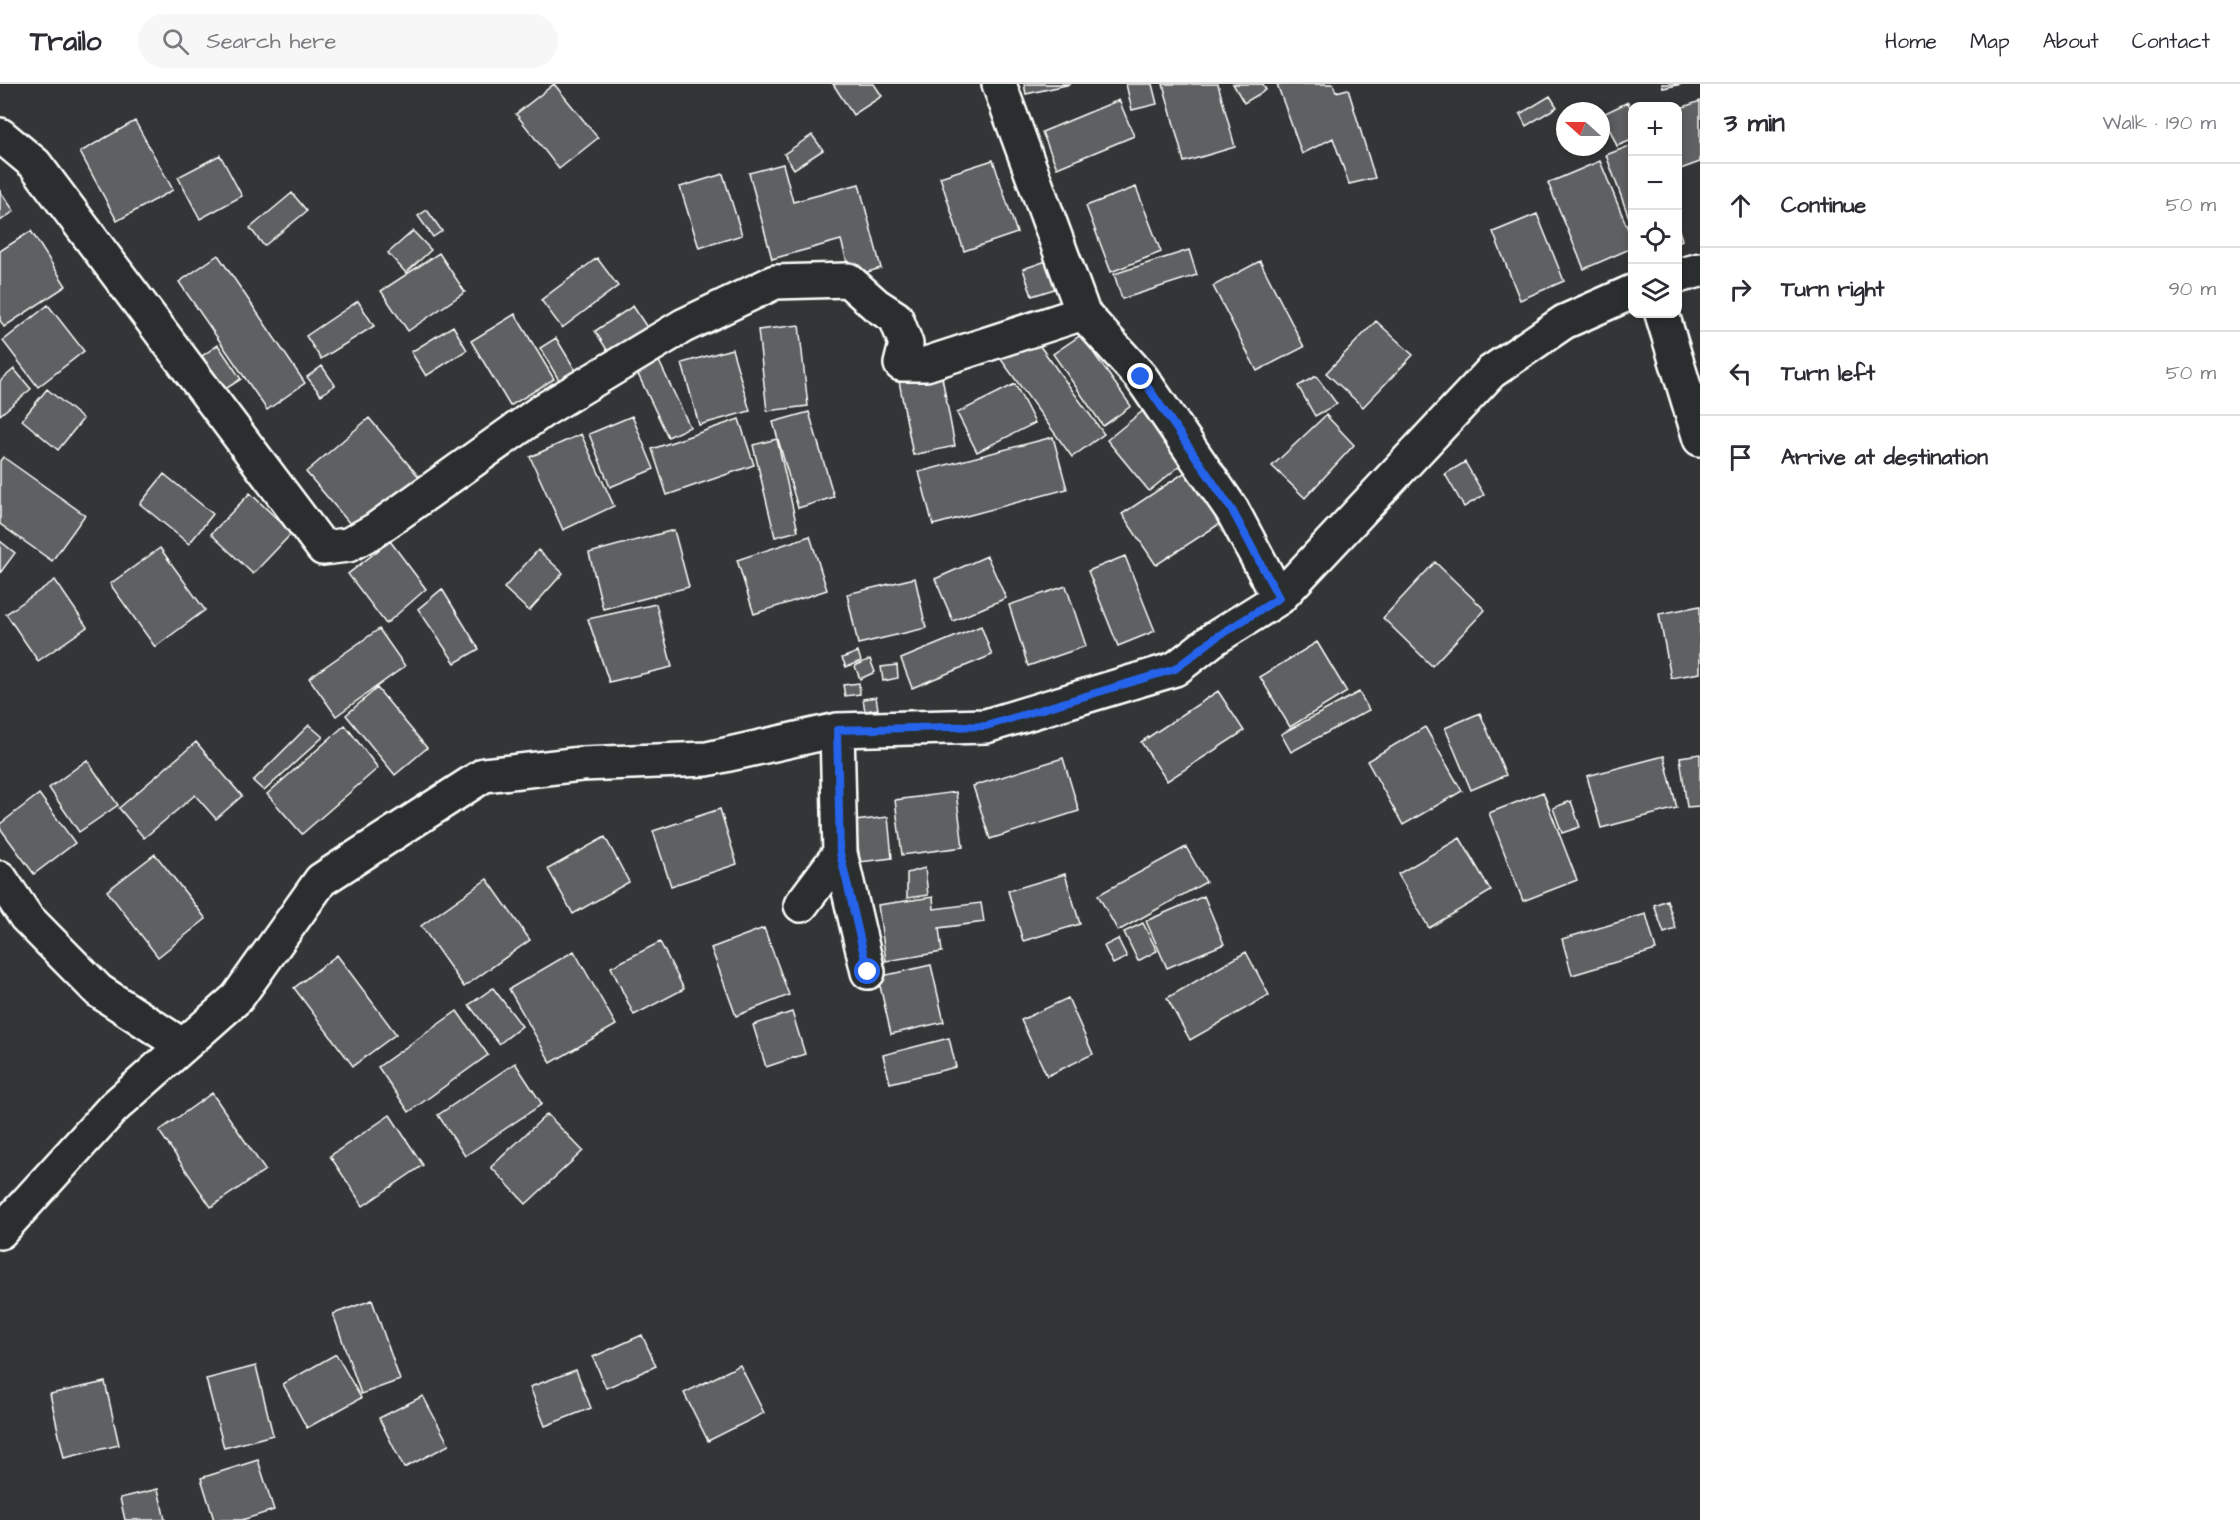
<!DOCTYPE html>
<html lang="en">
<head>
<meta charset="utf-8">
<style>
  body { margin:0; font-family:"Architects Daughter",sans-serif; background:#f7f7f7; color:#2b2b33 }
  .controls { position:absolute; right:18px; top:18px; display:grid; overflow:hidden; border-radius:12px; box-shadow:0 3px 9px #0003 }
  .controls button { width:54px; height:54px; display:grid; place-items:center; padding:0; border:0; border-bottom:2px solid #e1e1e2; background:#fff; color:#2b2b33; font:30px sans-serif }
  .compass { position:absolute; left:1556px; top:18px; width:54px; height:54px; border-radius:50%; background:#fff; box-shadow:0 3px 9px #0003; rotate:291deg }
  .stop { position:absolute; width:18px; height:18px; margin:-14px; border:4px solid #2563eb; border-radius:50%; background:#fff }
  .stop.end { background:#2563eb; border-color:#fff; box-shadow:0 2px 6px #0008 }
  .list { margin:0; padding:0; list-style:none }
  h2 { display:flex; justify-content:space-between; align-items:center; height:78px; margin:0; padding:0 24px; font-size:26px }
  h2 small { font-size:20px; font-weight:400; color:#7c7c81 }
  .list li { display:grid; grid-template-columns:39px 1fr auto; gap:18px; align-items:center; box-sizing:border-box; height:84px; padding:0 24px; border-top:2px solid #e1e1e2 }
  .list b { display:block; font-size:22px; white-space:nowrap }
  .list em { font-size:20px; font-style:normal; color:#7c7c81 }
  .icon { flex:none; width:33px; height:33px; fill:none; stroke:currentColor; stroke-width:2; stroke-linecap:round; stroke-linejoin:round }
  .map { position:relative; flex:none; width:1700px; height:1436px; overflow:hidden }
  header { display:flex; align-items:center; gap:36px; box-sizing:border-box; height:84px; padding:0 30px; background:#fff; border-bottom:2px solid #e1e1e2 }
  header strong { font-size:28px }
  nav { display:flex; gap:33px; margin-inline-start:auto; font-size:21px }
  .search { width:420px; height:54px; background:#f7f7f7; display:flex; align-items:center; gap:15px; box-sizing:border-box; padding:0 21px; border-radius:33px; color:#7c7c81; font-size:22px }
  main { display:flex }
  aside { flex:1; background:#fff }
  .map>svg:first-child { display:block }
</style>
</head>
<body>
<header>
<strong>Trailo</strong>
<div class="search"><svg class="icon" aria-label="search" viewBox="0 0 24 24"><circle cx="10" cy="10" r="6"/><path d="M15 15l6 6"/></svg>Search here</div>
<nav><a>Home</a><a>Map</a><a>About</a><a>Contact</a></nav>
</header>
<main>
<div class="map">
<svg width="1700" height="1436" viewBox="0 0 1700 1436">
  <rect width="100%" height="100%" fill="#333536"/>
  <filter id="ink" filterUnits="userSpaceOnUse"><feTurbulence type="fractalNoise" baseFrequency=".0167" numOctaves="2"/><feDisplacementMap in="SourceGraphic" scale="12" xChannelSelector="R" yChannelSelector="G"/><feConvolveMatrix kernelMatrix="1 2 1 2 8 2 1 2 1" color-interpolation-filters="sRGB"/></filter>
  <g filter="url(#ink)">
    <path fill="#5f6162" stroke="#fff" stroke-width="1.5" d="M554 0 598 54 559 85 516 30Z
      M833 0H874L882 12 853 31Z
      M1024 0H1071L1026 10Z
      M1126 0H1152L1157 20 1132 26Z
      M1163 0H1218L1235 63 1184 78Z
      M1233 0H1263L1266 6 1244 19Z
      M1277 0H1333L1336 8 1348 5 1375 94 1349 100 1333 54 1302 70Z
      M1662 0H1682L1663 4Z
      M1550 12 1557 23 1526 42 1520 30Z
      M1119 16 1134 52 1057 84 1042 48Z
      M1700 17V78L1678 86V25Z
      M1628 18 1632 28V56L1617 62 1603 30Z
      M135 37 173 106 117 137 80 68Z
      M812 51 823 66 794 85 784 70Z
      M1632 61V142L1606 71Z
      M220 71 242 112 200 135 178 93Z
      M993 76 1017 149 964 167 940 93Z
      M1600 77 1632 155V164L1584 185 1548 99Z
      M783 80 793 118 859 100 881 184 851 193 841 156 772 175 749 89Z
      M723 90 742 151 699 164 680 103Z
      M1136 103 1161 168 1111 188 1086 122Z
      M0 107 14 127 0 137Z
      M292 109 307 127 264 162 250 144Z
      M427 126 442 147 433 153 418 132Z
      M1537 130 1564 197 1520 216 1493 148Z
      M1678 143 1682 156 1678 158Z
      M31 147 66 202 4 243 0 236V167Z
      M413 147 431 166 406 189 388 169Z
      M1189 166 1197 191 1122 215 1114 190Z
      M439 169 465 208 408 247 381 207Z
      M218 171 305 299 267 326 179 198Z
      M597 174 618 202 562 244 541 216Z
      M1055 174 1064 202 1032 212 1023 185Z
      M1260 177 1304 263 1257 287 1213 202Z
      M358 217 374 242 321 275 306 252Z
      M48 221 84 267 38 303 3 257Z
      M633 222 648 245 609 269 595 247Z
      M515 230 554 295 510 322 471 257Z
      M1376 237 1413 271 1363 323 1326 289Z
      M799 241 808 322 767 327 758 246Z
      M453 242 467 266 426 292 411 268Z
      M1029 247 1104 350 1072 373 997 270Z
      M1081 251 1131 322 1103 342 1053 270Z
      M556 254 576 287 560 298 540 264Z
      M218 261 241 295 224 306 202 272Z
      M732 265 750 327 699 341 682 279Z
      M658 275 690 343 668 353 636 286Z
      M322 282 335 301 321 311 307 293Z
      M14 285 31 305 0 331V297Z
      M941 288 955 362 913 371 899 297Z
      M1316 292 1337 320 1315 332 1298 302Z
      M1015 300 1035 339 977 368 957 329Z
      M47 305 83 335 58 366 22 336Z
      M1150 321 1192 372 1149 407 1107 356Z
      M809 328 834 413 798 424 773 338Z
      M1326 331 1354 361 1305 414 1272 382Z
      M632 332 654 385 610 403 589 350Z
      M369 334 420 394 357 448 306 388Z
      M739 335 754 381 667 411 652 365Z
      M581 350 614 422 563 446 530 373Z
      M1053 353 1067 405 933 441 919 388Z
      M777 355 798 447 775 453 753 361Z
      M3 373 85 431 52 477 0 440V377Z
      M1465 378 1484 411 1464 423 1445 390Z
      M1193 383 1227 435 1156 481 1122 430Z
      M164 390 213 430 189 460 140 420Z
      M250 409 292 449 253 490 211 450Z
      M674 446 689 503 603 525 589 469Z
      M810 452 827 506 754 530 737 476Z
      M0 457 15 469 0 489Z
      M390 457 426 505 386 540 348 490Z
      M160 464 205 526 155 563 110 500Z
      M538 466 563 489 529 527 504 504Z
      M987 472 1006 514 953 537 935 495Z
      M1125 472 1155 547 1118 562 1088 487Z
      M1435 478 1485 526 1432 582 1383 534Z
      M915 494 926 544 858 560 847 510Z
      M55 496 87 543 38 577 6 530Z
      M1066 502 1086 562 1028 582 1009 521Z
      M442 505 479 565 455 579 418 525Z
      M656 520 672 583 609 598 588 535Z
      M1700 522V589L1671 594 1659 530Z
      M981 542 992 571 912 604 901 575Z
      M379 545 405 582 336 632 309 594Z
      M1317 558 1347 608 1290 643 1260 593Z
      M858 568 861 577 846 583 842 574Z
      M870 575 875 588 860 595 855 582Z
      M897 581 898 594 883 597 881 583Z
      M859 599 860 610 845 612 843 601Z
      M377 604 427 664 395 691 346 631Z
      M1218 607 1244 647 1167 697 1141 658Z
      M1359 608 1369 626 1291 668 1281 650Z
      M876 613 878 625 865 627 863 615Z
      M1480 629 1506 691 1471 706 1445 644Z
      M309 641 323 653 264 707 253 697Z
      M345 641 378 684 302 750 267 710Z
      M1425 643 1462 707 1403 741 1367 677Z
      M196 658 242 712 216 735 195 711 144 754 119 724Z
      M1700 670V722L1687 723 1680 673Z
      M1664 672 1677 724 1601 744 1587 692Z
      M1063 674 1079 727 990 755 973 702Z
      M87 676 118 721 79 748 49 704Z
      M956 708 963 763 902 771 895 716Z
      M1543 708 1577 796 1523 817 1489 729Z
      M39 710 75 759 34 790 0 744V740Z
      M1571 717 1580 743 1562 749 1553 724Z
      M720 725 737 780 671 802 653 747Z
      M888 733 892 774 860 778 855 737Z
      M605 753 629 798 573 830 548 785Z
      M1460 754 1491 807 1429 844 1398 790Z
      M1186 763 1206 798 1118 847 1098 811Z
      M155 770 206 835 158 873 107 807Z
      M925 784 928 811 907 814V789Z
      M1065 790 1080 840 1023 857 1008 807Z
      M487 795 530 856 464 903 421 842Z
      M1204 812 1224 860 1167 884 1146 837Z
      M933 813 934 825 981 819 984 838 939 844 942 868 886 877 878 821Z
      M1667 816 1676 845 1664 849 1654 821Z
      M1646 830 1656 866 1572 891 1562 855Z
      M1143 839 1157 867 1138 877 1124 848Z
      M764 844 789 911 736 932 711 864Z
      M1118 855 1127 873 1113 880 1104 862Z
      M660 858 684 905 634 931 611 883Z
      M574 867 616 941 551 979 509 905Z
      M1246 868 1269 911 1190 956 1167 914Z
      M337 871 396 950 353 982 294 904Z
      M931 881 944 938 891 950 878 893Z
      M493 904 522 942 499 960 469 921Z
      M1068 914 1093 970 1047 992 1021 936Z
      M457 927 488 971 409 1028 378 983Z
      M792 928 805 970 766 983 753 941Z
      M949 954 956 983 890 999 883 971Z
      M515 979 542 1020 465 1072 438 1031Z
      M212 1009 265 1086 211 1123 159 1047Z
      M547 1030 583 1067 526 1120 491 1083Z
      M390 1031 423 1081 363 1122 330 1072Z
      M372 1216 400 1296 361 1310 333 1230Z
      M642 1251 656 1282 606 1304 593 1273Z
      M336 1270 361 1314 307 1344 283 1300Z
      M740 1281 764 1329 708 1357 684 1309Z
      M256 1282 273 1351 224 1364 206 1295Z
      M576 1286 591 1324 545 1342 530 1303Z
      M105 1298 119 1361 64 1374 50 1310Z
      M423 1312 449 1361 404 1384 379 1334Z
      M258 1376 274 1426 242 1436H214L201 1394Z
      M158 1405 165 1436H125L120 1414Z"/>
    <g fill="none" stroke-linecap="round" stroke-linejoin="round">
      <defs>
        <path id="minor" d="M999 0 1083 229 1141 293 1232 426 1279 514
          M0 51 35 80 323 464 348 461 375 446 542 327 683 242 775 198 848 196 876 221 896 234 906 260 901 280H926L1083 229
          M1678 192 1700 186
          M1662 230 1700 355
          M837 646 840 769 868 888
          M0 794 26 833 99 907 183 962
          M801 821 840 769
          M0 1148 113 1024 237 914 321 796 484 691 581 680 707 675 837 646 986 642 1175 585 1215 554 1279 514 1491 288 1564 238 1632 208"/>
      </defs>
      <use href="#minor" stroke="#fff" stroke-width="38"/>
      <use href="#minor" stroke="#2a2d2e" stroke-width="33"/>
    </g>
  </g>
  <g fill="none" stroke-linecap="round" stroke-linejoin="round" filter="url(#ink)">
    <path stroke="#2563eb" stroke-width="8" d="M868 888 840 769 837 646 986 642 1175 585 1215 554 1279 514 1232 426 1141 293"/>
  </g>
</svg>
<div class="controls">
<button>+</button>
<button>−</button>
<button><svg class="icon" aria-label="locate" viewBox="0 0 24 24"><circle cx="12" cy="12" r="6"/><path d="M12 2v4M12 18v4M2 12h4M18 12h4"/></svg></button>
<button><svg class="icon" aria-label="layers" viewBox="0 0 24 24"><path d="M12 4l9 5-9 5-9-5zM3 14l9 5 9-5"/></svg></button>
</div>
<svg class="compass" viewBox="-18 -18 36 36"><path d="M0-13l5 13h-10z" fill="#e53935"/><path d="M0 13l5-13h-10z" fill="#7c7c81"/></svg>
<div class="stop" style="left:868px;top:888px"></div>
<div class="stop end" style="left:1141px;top:293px"></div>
</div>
<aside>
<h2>3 min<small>Walk · 190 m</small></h2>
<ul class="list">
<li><svg class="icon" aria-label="ahead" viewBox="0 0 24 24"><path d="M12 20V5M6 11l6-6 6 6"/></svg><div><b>Continue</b></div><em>50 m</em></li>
<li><svg class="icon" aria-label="right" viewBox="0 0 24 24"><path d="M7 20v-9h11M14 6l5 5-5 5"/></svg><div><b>Turn right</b></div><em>90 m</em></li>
<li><svg class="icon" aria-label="left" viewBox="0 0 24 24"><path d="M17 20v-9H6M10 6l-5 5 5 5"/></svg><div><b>Turn left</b></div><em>50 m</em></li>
<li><svg class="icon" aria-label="arrive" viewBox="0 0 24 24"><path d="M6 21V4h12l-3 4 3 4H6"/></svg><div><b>Arrive at destination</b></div></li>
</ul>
</aside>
</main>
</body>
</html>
